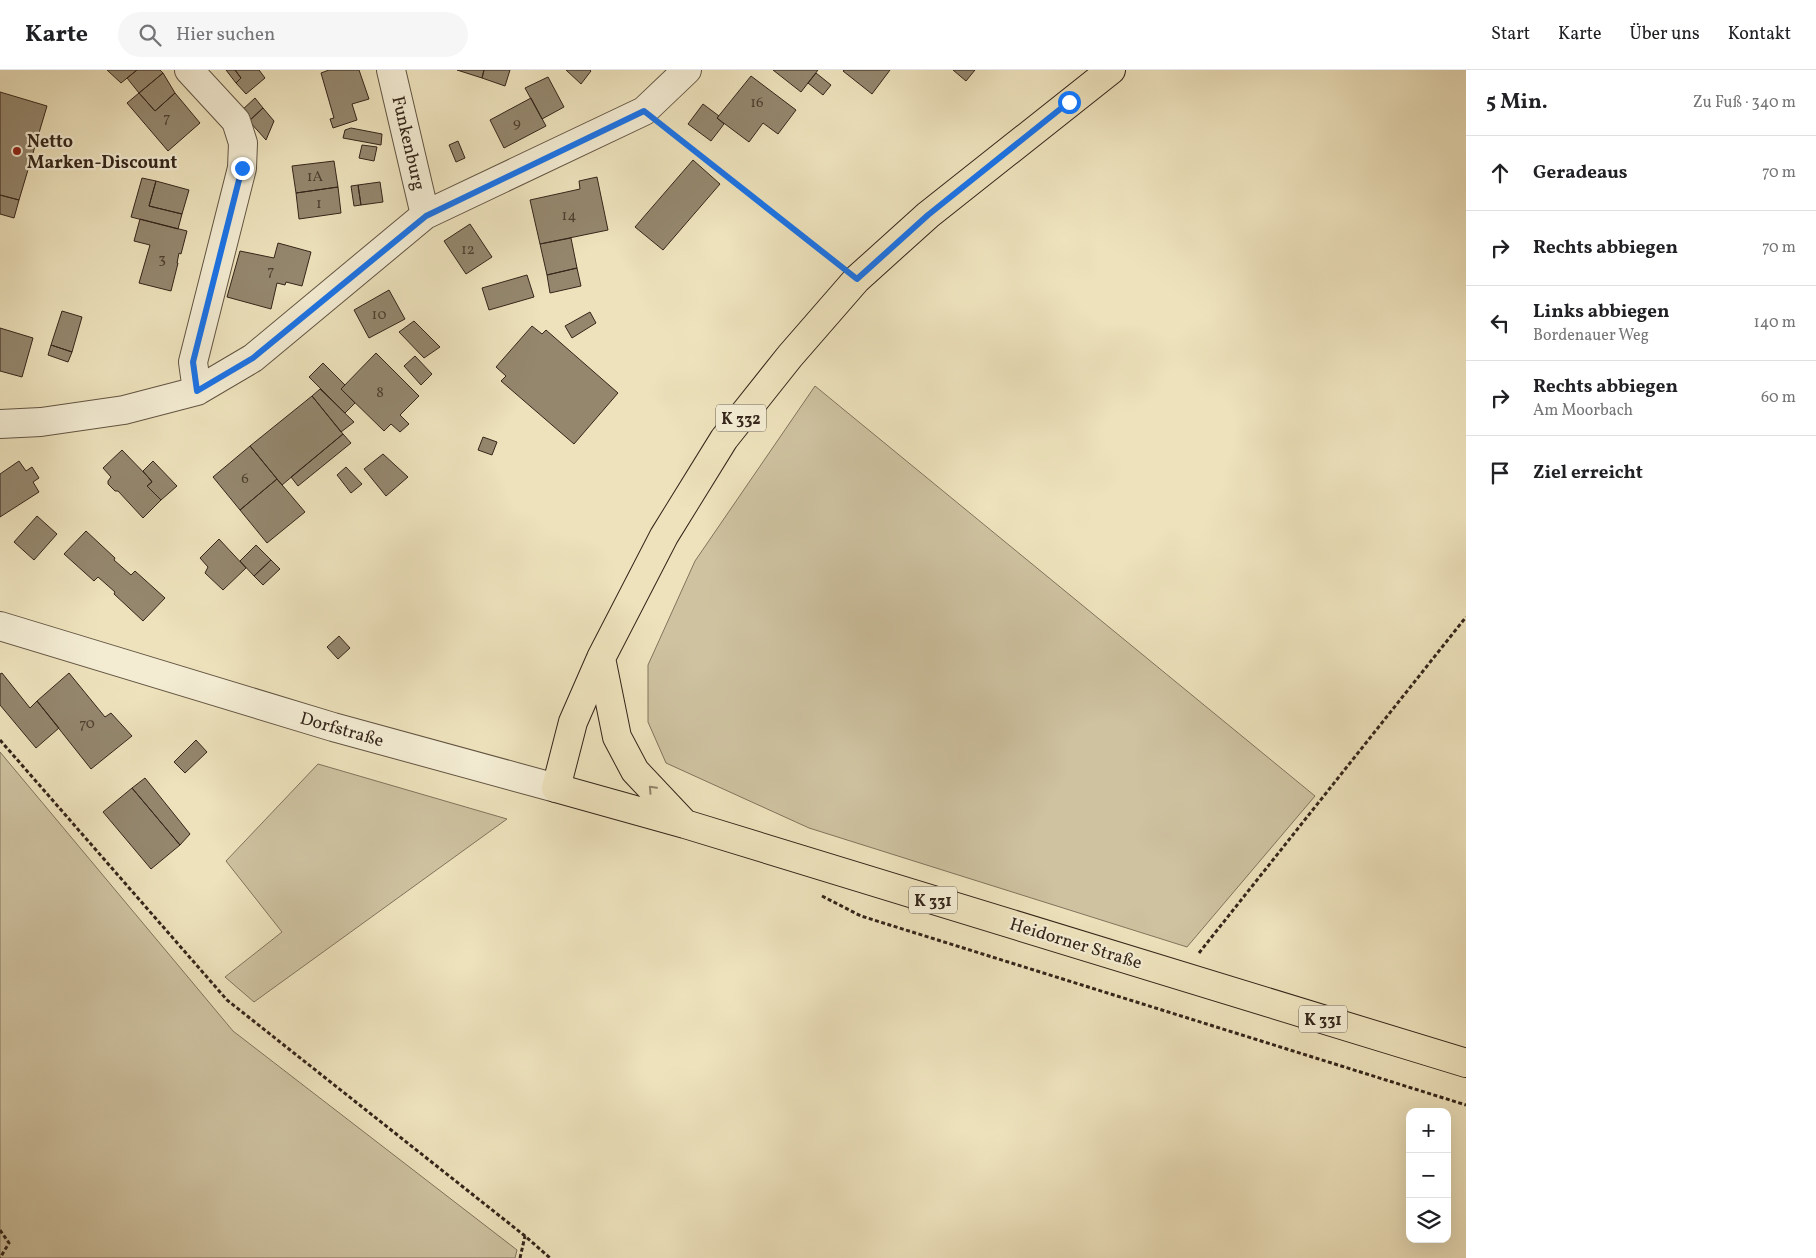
<!DOCTYPE html>
<html lang="de">
<head>
<meta charset="utf-8">
<style>
  body { margin:0; font-family:Vollkorn,serif; background:#f6f6f6; color:#202124 }
  .controls { position:absolute; right:15px; bottom:15px; display:grid; overflow:hidden; border-radius:10px; box-shadow:0 5px 20px #0002 }
  .controls button { width:45px; height:45px; display:grid; place-items:center; padding:0; border:0; border-bottom:1px solid #e0e0e0; background:#fff; color:#202124; font:25px sans-serif }
  .stop { position:absolute; width:15px; height:15px; margin:-11px; border:4px solid #1a73e8; border-radius:50%; background:#fff }
  .stop.end { background:#1a73e8; border-color:#fff; box-shadow:0 1px 5px #0008 }
  .list { margin:0; padding:0; list-style:none }
  h2 { display:flex; justify-content:space-between; align-items:center; height:65px; margin:0; padding:0 20px; font-size:21px }
  h2 small { font-size:16px; font-weight:400; color:#757577 }
  .list li { display:grid; grid-template-columns:32px 1fr auto; gap:15px; align-items:center; box-sizing:border-box; height:75px; padding:0 20px; border-top:1px solid #e0e0e0 }
  .list b { display:block; font-size:19px; white-space:nowrap }
  .list p { margin:0; font-size:16px; white-space:nowrap; color:#757577 }
  .list em { font-size:16px; font-style:normal; color:#757577 }
  .icon { flex:none; width:28px; height:28px; fill:none; stroke:currentColor; stroke-width:2; stroke-linecap:round; stroke-linejoin:round }
  .map { position:relative; flex:none; width:1466px; height:1188px; overflow:hidden }
  header { display:flex; align-items:center; gap:30px; box-sizing:border-box; height:70px; padding:0 25px; background:#fff; border-bottom:1px solid #e0e0e0 }
  header strong { font-size:24px }
  nav { display:flex; gap:28px; margin-inline-start:auto; font-size:18px }
  .search { width:350px; height:45px; background:#f6f6f6; display:flex; align-items:center; gap:12px; box-sizing:border-box; padding:0 18px; border-radius:28px; color:#757577; font-size:19px }
  main { display:flex }
  aside { flex:1; background:#fff }
  .map>svg:first-child { display:block }
</style>
</head>
<body>
<header>
<strong>Karte</strong>
<div class="search"><svg class="icon" aria-label="search" viewBox="0 0 24 24"><circle cx="10" cy="10" r="6"/><path d="M15 15l6 6"/></svg>Hier suchen</div>
<nav><a>Start</a><a>Karte</a><a>Über uns</a><a>Kontakt</a></nav>
</header>
<main>
<div class="map">
<svg width="1466" height="1188" viewBox="0 0 1466 1188">
  <rect width="100%" height="100%" fill="#ede2bc"/>
  <filter id="stains"><feTurbulence type="fractalNoise" baseFrequency=".004" numOctaves="4"/><feColorMatrix values="0 0 0 0 .2 0 0 0 0 .09 0 0 0 0 .02 0 0 0 .5 -.17"/></filter>
  <radialGradient id="worn" r=".72"><stop offset=".6" stop-color="#630" stop-opacity="0"/><stop offset="1" stop-color="#630" stop-opacity=".3"/></radialGradient>
  <path fill="#cec2a0" stroke="#81745d" d="M815 316 1315 726 1187 877 809 758 666 693 648 652V595L695 491Z
    M0 682 233 961 517 1180 515 1188H0Z
    M318 694 507 749 254 932 225 907 282 862 226 791Z"/>
  <path fill="#94876e" stroke="#34251a" d="M107 0H137L121 13Z
    M137 0H160L163 3 139 23 127 8Z
    M226 0H235L241 8 236 13Z
    M235 0H259L265 8 246 24 236 13 241 8Z
    M329 0H359L369 29 352 34 357 50 333 58 330 49 334 48 321 3Z
    M457 0H484L482 8Z
    M484 0H510L505 16 482 8Z
    M566 0H590L591 1 581 14Z
    M773 0H818L801 22Z
    M844 0H890L872 24 843 1Z
    M953 0H975L966 11Z
    M163 3 175 23 155 41 139 23Z
    M816 3 831 15 823 25 808 13Z
    M751 6 796 40 778 64 763 53 749 72 717 48Z
    M548 7 564 37 542 49 525 18Z
    M0 22 47 36 19 130 0 125Z
    M139 23 155 41 175 23 200 53 168 81 127 33Z
    M255 28 263 38 249 51 241 41Z
    M531 28 546 56 504 78 490 50Z
    M703 34 719 46 717 48 724 54 711 71 688 54Z
    M263 38 274 51 266 70 249 51Z
    M351 58 382 64 381 75 343 68 345 60Z
    M458 71 465 88 456 92 449 75Z
    M362 75 377 77 374 91 359 88Z
    M693 90 720 114 663 180 635 157Z
    M334 91 338 117 296 123 292 96Z
    M597 107 608 160 540 174 530 130 580 119 579 111Z
    M142 108 156 111 149 136 182 144 178 159 131 147Z
    M156 111 189 120 182 144 149 136Z
    M380 112 383 132 361 135 358 115Z
    M358 115 361 135 354 136 351 116Z
    M338 117 341 143 299 149 296 123Z
    M0 125 19 130 14 148 0 144Z
    M140 149 187 161 181 184 179 183 177 193H178L171 221 139 213 150 175 134 171Z
    M470 154 492 187 466 204 444 171Z
    M571 168 577 198 547 205 540 174Z
    M278 173 311 182 302 216 286 212 285 215 277 213 271 239 227 227 240 181 274 188Z
    M577 198 581 216 550 223 547 205Z
    M527 205 534 227 489 240 482 218Z
    M389 220 405 249 369 268 354 240Z
    M62 241 82 247 72 282 51 275Z
    M590 242 596 253 572 268 565 256Z
    M414 251 440 277 424 288 399 262Z
    M532 256 542 264 546 260 618 323 574 374 501 311 506 306 496 297Z
    M0 258 33 268 22 307 0 301Z
    M51 275 72 282 68 292 48 285Z
    M376 283 419 326 400 345 409 354 400 362 391 354 384 361 341 319Z
    M415 286 432 304 421 315 404 296Z
    M323 293 345 315 341 319 355 333 345 343 309 307Z
    M320 319 354 352 341 362 312 326Z
    M312 326 343 364 282 415 250 376Z
    M343 364 351 373 298 416 291 407Z
    M483 367 497 372 492 385 478 380Z
    M250 376 277 409 240 440 213 407Z
    M122 380 150 409 152 412 147 416 161 430 143 448 118 421H115L108 414V411L111 407 103 398Z
    M383 384 408 407 386 426 364 399Z
    M19 391 26 401 32 397 39 408 33 412 39 422 0 447V404Z
    M153 391 177 416 161 430 147 416 152 412 143 401Z
    M346 397 362 414 351 423 337 405Z
    M277 409 305 442 267 473 240 440Z
    M37 446 57 464 34 490 14 472Z
    M86 461 115 488 114 490 131 505 135 501 165 528 143 551 114 524 115 522 98 507 94 511 64 484Z
    M219 469 246 498 223 520 205 503 208 497 200 488Z
    M256 475 271 490 254 506 240 491Z
    M271 490 280 499 263 515 254 506Z
    M339 566 350 578 338 589 327 577Z
    M2 603 30 638 37 631 59 658 36 678 0 635V604Z
    M69 603 105 647 111 643 132 666 91 699 37 631Z
    M196 670 207 682 185 703 174 692Z
    M145 708 190 764 180 775 132 718Z
    M132 718 180 775 151 799 103 742Z"/>
  <g fill="none" stroke-linecap="round" stroke-linejoin="round">
    <defs>
      <path id="minor" d="M189 0 236 51 243 73 242 98 193 292 197 321
        M391 0 425 145
        M0 354 41 352 124 340 197 321 253 288 425 145 644 41 687 0"/>
      <path id="tertiary" d="M0 556 333 657 556 718"/>
      <path id="primary" d="M1111 0 928 145 857 209 790 286 724 369 664 466 601 588 573 652 556 718 685 754 1466 993
        M601 588 617 667 635 701 685 754"/>
    </defs>
    <use href="#minor" stroke="#625442" stroke-width="30"/>
    <use href="#tertiary" stroke="#625442" stroke-width="30"/>
    <use href="#primary" stroke="#34251a" stroke-width="30"/>
    <path stroke="#34251a" stroke-width="3" stroke-dasharray="4 2.5" stroke-linecap="butt" d="M664 57 836 192
      M0 670 227 930 525 1166 550 1188
      M822 826 861 846 1466 1035
      M1199 883 1466 547
      M0 1160 9 1173 0 1188
      M520 1188 525 1166"/>
    <use href="#minor" stroke="#f3ecd3" stroke-width="28"/>
    <use href="#tertiary" stroke="#f3ecd3" stroke-width="28"/>
    <use href="#primary" stroke="#ede2bc" stroke-width="28"/>
  </g>
  <defs><path id="oneway-chevron" d="M-2-3.5L2.5 0L-2 3.5" fill="none" stroke-width="1.6" stroke-linecap="round" stroke-linejoin="round" transform="scale(1.25)"/></defs>
  <use stroke="#90846b" href="#oneway-chevron" transform="translate(652 719) rotate(-133)"/>
  <g fill="none" stroke-linecap="round" stroke-linejoin="round">
    <path stroke="#1a73e8" stroke-width="6" d="M242 98 193 292 197 321 253 288 426 146 644 41 857 209 928 145 1069 32"/>
  </g>
  <circle fill="#8f2418" stroke="#f3ecd3" stroke-width="2" cx="17" cy="81" r="5"/>
  <g text-anchor="middle" stroke-width="4.5" stroke-linejoin="round" paint-order="stroke">
    <g font-size="15" fill="#4c3e2f">
      <text x="757" y="37">16</text>
      <text x="167" y="52">7</text>
      <text x="517" y="57">9</text>
      <text x="315" y="111">1A</text>
      <text x="319" y="138">1</text>
      <text x="569" y="150">14</text>
      <text x="468" y="184">12</text>
      <text x="162" y="193">3</text>
      <text x="271" y="205">7</text>
      <text x="379" y="249">10</text>
      <text x="380" y="327">8</text>
      <text x="245" y="413">6</text>
      <text x="87" y="658">70</text>
    </g>
    <g fill="#f3ecd3" stroke="#6d6152" stroke-width="1">
      <rect x="716" y="334.5" width="50" height="27" rx="4"/>
      <rect x="909" y="816.5" width="48" height="27" rx="4"/>
      <rect x="1299" y="935.5" width="48" height="27" rx="4"/>
    </g>
    <g font-size="16" font-weight="bold" fill="#34251a">
      <text x="741" y="354">K 332</text>
      <text x="933" y="836">K 331</text>
      <text x="1323" y="955">K 331</text>
    </g>
    <g font-size="18" font-weight="bold" fill="#34251a" stroke="#f3ecd3" text-anchor="start">
      <text x="27" y="77">Netto<tspan x="27" dy="21">Marken-Discount</tspan></text>
    </g>
    <g font-size="18" fill="#34251a" stroke="#f3ecd3">
      <text transform="translate(409 73) rotate(77)" y="6">Funkenburg</text>
      <text transform="translate(342 659) rotate(16)" y="6">Dorfstraße</text>
      <text transform="translate(1076 873) rotate(17)" y="6">Heidorner Straße</text>
    </g>
  </g>
  <rect width="100%" height="100%" filter="url(#stains)"/>
  <rect width="100%" height="100%" fill="url(#worn)"/>
</svg>
<div class="controls">
<button>+</button>
<button>−</button>
<button><svg class="icon" aria-label="layers" viewBox="0 0 24 24"><path d="M12 4l9 5-9 5-9-5zM3 14l9 5 9-5"/></svg></button>
</div>
<div class="stop" style="left:1069px;top:32px"></div>
<div class="stop end" style="left:242px;top:98px"></div>
</div>
<aside>
<h2>5 Min.<small>Zu Fuß · 340 m</small></h2>
<ul class="list">
<li><svg class="icon" aria-label="ahead" viewBox="0 0 24 24"><path d="M12 20V5M6 11l6-6 6 6"/></svg><div><b>Geradeaus</b></div><em>70 m</em></li>
<li><svg class="icon" aria-label="right" viewBox="0 0 24 24"><path d="M7 20v-9h11M14 6l5 5-5 5"/></svg><div><b>Rechts abbiegen</b></div><em>70 m</em></li>
<li><svg class="icon" aria-label="left" viewBox="0 0 24 24"><path d="M17 20v-9H6M10 6l-5 5 5 5"/></svg><div><b>Links abbiegen</b><p>Bordenauer Weg</p></div><em>140 m</em></li>
<li><svg class="icon" aria-label="right" viewBox="0 0 24 24"><path d="M7 20v-9h11M14 6l5 5-5 5"/></svg><div><b>Rechts abbiegen</b><p>Am Moorbach</p></div><em>60 m</em></li>
<li><svg class="icon" aria-label="arrive" viewBox="0 0 24 24"><path d="M6 21V4h12l-3 4 3 4H6"/></svg><div><b>Ziel erreicht</b></div></li>
</ul>
</aside>
</main>
</body>
</html>
